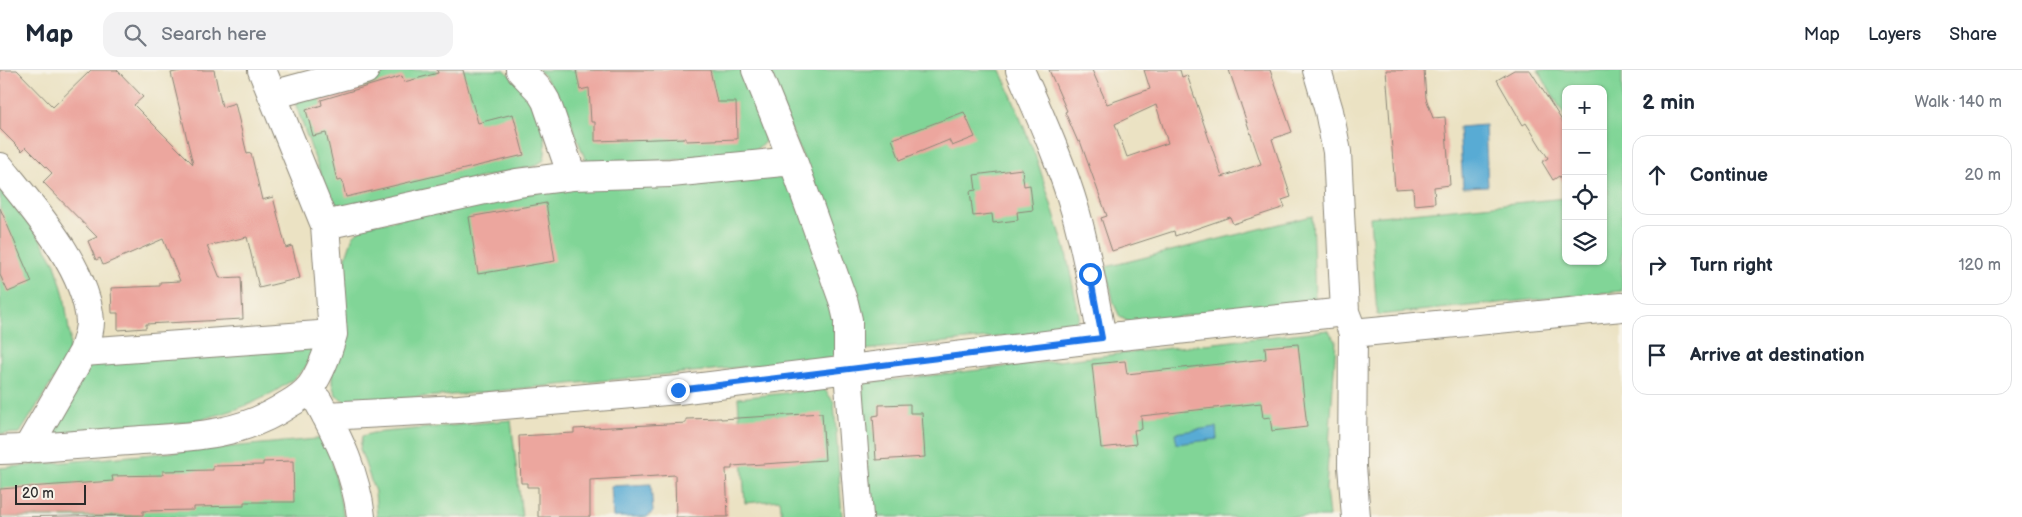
<!DOCTYPE html>
<html lang="en">
<head>
<meta charset="utf-8">
<style>
  body { margin:0; font-family:"Balsamiq Sans",sans-serif; background:#f2f2f3; color:#1f2937 }
  .controls { position:absolute; right:15px; top:15px; display:grid; overflow:hidden; border-radius:10px; box-shadow:0 1px 4px #0004 }
  .controls button { width:45px; height:45px; display:grid; place-items:center; padding:0; border:0; border-bottom:1px solid #e0e1e3; background:#fff; color:#1f2937; font:25px sans-serif }
  .scale { position:absolute; left:15px; bottom:12px; width:71px; box-sizing:border-box; padding-left:5px; border:2px solid #2b2b2b; border-top:0; font-size:14px; line-height:18px; white-space:nowrap; color:#2b2b2b; -webkit-text-stroke:4px #f7f3e8; paint-order:stroke }
  .stop { position:absolute; width:15px; height:15px; margin:-11px; border:4px solid #1a73e8; border-radius:50%; background:#fff }
  .stop.end { background:#1a73e8; border-color:#fff; box-shadow:0 1px 5px #0008 }
  .list { margin:0; padding:0; list-style:none }
  h2 { display:flex; justify-content:space-between; align-items:center; height:65px; margin:0; padding:0 20px; font-size:21px }
  h2 small { font-size:16px; font-weight:400; color:#747a83 }
  .list li { display:grid; grid-template-columns:32px 1fr auto; gap:15px; align-items:center; box-sizing:border-box; height:80px; margin:0 10px 10px; padding:0 10px; border:1px solid #e0e1e3; border-radius:15px }
  .list b { display:block; font-size:19px; white-space:nowrap }
  .list em { font-size:16px; font-style:normal; color:#747a83 }
  .icon { flex:none; width:28px; height:28px; fill:none; stroke:currentColor; stroke-width:2; stroke-linecap:round; stroke-linejoin:round }
  .map { position:relative; flex:none; width:1622px; height:447px; overflow:hidden }
  header { display:flex; align-items:center; gap:30px; box-sizing:border-box; height:70px; padding:0 25px; background:#fff; border-bottom:1px solid #e0e1e3 }
  header strong { font-size:24px }
  nav { display:flex; gap:28px; margin-inline-start:auto; font-size:18px }
  .search { width:350px; height:45px; background:#f2f2f3; display:flex; align-items:center; gap:12px; box-sizing:border-box; padding:0 18px; border-radius:15px; color:#747a83; font-size:19px }
  main { display:flex }
  aside { flex:1; background:#fff }
  .map>svg:first-child { display:block }
</style>
</head>
<body>
<header>
<strong>Map</strong>
<div class="search"><svg class="icon" aria-label="search" viewBox="0 0 24 24"><circle cx="10" cy="10" r="6"/><path d="M15 15l6 6"/></svg>Search here</div>
<nav><a>Map</a><a>Layers</a><a>Share</a></nav>
</header>
<main>
<div class="map">
<svg width="1622" height="447" viewBox="0 0 1622 447">
  <rect width="100%" height="100%" fill="#f7f3e8"/>
  <filter id="ink" filterUnits="userSpaceOnUse"><feTurbulence type="fractalNoise" baseFrequency=".02" numOctaves="2"/><feDisplacementMap in="SourceGraphic" scale="10" xChannelSelector="R" yChannelSelector="G"/><feConvolveMatrix kernelMatrix="1 2 1 2 8 2 1 2 1" color-interpolation-filters="sRGB"/></filter>
  <filter id="wash" filterUnits="userSpaceOnUse"><feTurbulence type="fractalNoise" baseFrequency=".0096" numOctaves="4" result="noise"/><feDisplacementMap in="SourceGraphic" scale="20" xChannelSelector="R" yChannelSelector="G"/><feGaussianBlur stdDeviation="1.12" result="paint"/><feColorMatrix in="noise" values="0 0 0 0 0 0 0 0 0 0 0 0 0 0 0 0 0 1.4 0 .05"/><feComposite in="paint" operator="in"/></filter>
  <g filter="url(#wash)">
    <rect width="100%" height="100%" fill="#ebe2c3"/>
    <path fill="#81d597" stroke="#568061" d="M397 0H505C529 25 551 54 544 90L535 96 350 136 337 134 329 128 294 30Z
      M538 0H744L763 52 765 72 750 84 595 96 586 91C573 60 563 23 538 0Z
      M766 0H1001L1037 90 1065 178 1079 245 1075 257 1040 263 863 280 851 215 827 144Z
      M1538 0H1622V221L1377 245 1370 147 1566 128V191H1603V124L1609 123 1603 113V19H1566V48Z
      M778 106 795 113 838 251 836 288 466 324 347 332 336 326 332 314V301L343 265 346 187 353 166 364 156 593 111Z
      M0 118 39 167 55 194 64 225 70 267 69 285 20 363 0 364Z
      M1312 146 1315 229 1131 253 1120 247 1114 234 1106 197Z
      M1328 260 1336 271 1326 419 1329 447H872L861 324 865 313Z
      M312 277C313 294 301 303 288 313 222 359 139 357 63 364L52 363 53 353 94 291Z
      M824 319 834 332 842 447H782L780 430 745 433 738 328Z
      M511 350 522 447H377L375 422 360 379 362 366 373 363Z
      M327 368 344 447H0V398Z"/>
    <path fill="#59abd4" stroke="#426b80" d="M1485 55 1488 116 1463 117 1459 57Z
      M1216 357 1217 369 1177 374 1175 363Z
      M651 414 653 442 647 447H613L611 416Z"/>
    <g id="blocks">
      <path fill="#eca69e" fill-rule="evenodd" d="M0 0H17L53 37 91 0H117L143 27 134 35 193 94 171 3 184 0H214L222 37 235 33 247 84 251 83 262 130 273 127 286 178 292 176 300 208 259 218 247 167 207 176 220 208 241 207 243 249 146 254V258L118 260V243H112L111 218 160 216V212L180 211 163 169 103 195 100 188 96 190 88 171 97 167 43 112 52 103 26 77 22 81 0 59Z
        M437 0H463L478 53 513 44 524 85 346 127 342 110 337 111 326 63 313 66 306 40 322 35 321 30 378 13 402 6 404 12 438 3Z
        M576 0H710L717 32H736L737 69 686 71V68L595 71V52H591L589 18 580 20Z
        M1049 0H1092L1107 34 1150 19 1144 0H1180L1182 7 1187 5 1222 107 1261 94 1229 0H1270L1292 62 1272 69 1291 127 1282 130 1285 137 1233 154 1230 147 1175 166 1174 161 1112 181 1101 148 1107 146 1080 71 1078 72 1065 42 1067 41ZM1156 35 1168 73 1127 87 1115 54Z
        M1386 0H1424L1426 28 1433 48 1445 47 1450 115 1434 117 1435 133 1414 135 1413 118 1395 119Z
        M1514 0H1530L1566 57V116L1559 106 1553 110 1542 92 1548 88 1526 53 1523 55 1497 10Z
        M964 42 975 67 952 76 949 70 900 90 892 69Z
        M1022 99 1024 116 1030 115 1033 140 1017 142 1018 150 993 153 992 144 973 146 970 121 976 120 974 105Z
        M546 133 555 191 478 204 469 147Z
        M0 138 32 212 8 222 0 205Z
        M1298 274 1307 357 1272 361 1270 347 1263 348 1261 333 1141 346 1142 359 1134 360 1136 374 1101 378 1092 294 1125 291 1127 304 1136 303 1266 289 1265 277Z
        M910 334V343H922L925 387 876 390 873 346 879 345V335Z
        M822 343 825 390 732 396V399H726L728 447H676L675 405 590 410V447H538V417H527V413H521L519 366 574 363V359L686 353V349L721 348V349Z
        M293 391 294 432H244V436L194 437V440L143 441V445L0 447V419L113 411 112 406 163 405V401L213 400V396L263 395V392Z"/>
    </g>
  </g>
  <g filter="url(#ink)">
    <use href="#blocks" fill-opacity="0" stroke="#8b8677" stroke-width="1"/>
    <g fill="none" stroke-linecap="round" stroke-linejoin="round">
      <defs>
        <path id="street" d="M520 0 540 21 546 31 572 106
          M756 0 793 91 844 233 848 250V301L859 447
          M1020 0C1040 46 1061 92 1075 140 1087 182 1094 225 1102 268
          M1317 0 1329 41 1337 82 1345 242 1353 263 1352 396 1356 447
          M272 25 365 0
          M0 97C32 137 87 198 90 252 90 262 86 272 83 282
          M325 155 517 113 572 106 671 103 793 91
          M1353 263 1622 237
          M318 331C339 369 356 403 361 447
          M326 346 459 339 678 320 1102 268 1345 242
          M27 379 83 282 333 264 325 155 262 0
          M0 380C43 378 86 374 129 371 186 367 239 367 287 335 296 330 305 324 311 316 322 300 328 282 333 264"/>
      </defs>
      <use href="#street" stroke="#8b8677" stroke-width="30"/>
      <use href="#street" stroke="#fff" stroke-width="28"/>
    </g>
  </g>
  <g fill="none" stroke-linecap="round" stroke-linejoin="round" filter="url(#ink)">
    <path stroke="#1a73e8" stroke-width="6" d="M678 320 1102 268 1090 204"/>
  </g>
</svg>
<div class="controls">
<button>+</button>
<button>−</button>
<button><svg class="icon" aria-label="locate" viewBox="0 0 24 24"><circle cx="12" cy="12" r="6"/><path d="M12 2v4M12 18v4M2 12h4M18 12h4"/></svg></button>
<button><svg class="icon" aria-label="layers" viewBox="0 0 24 24"><path d="M12 4l9 5-9 5-9-5zM3 14l9 5 9-5"/></svg></button>
</div>
<div class="scale">20 m</div>
<div class="stop" style="left:1090px;top:204px"></div>
<div class="stop end" style="left:678px;top:320px"></div>
</div>
<aside>
<h2>2 min<small>Walk · 140 m</small></h2>
<ul class="list">
<li><svg class="icon" aria-label="ahead" viewBox="0 0 24 24"><path d="M12 20V5M6 11l6-6 6 6"/></svg><div><b>Continue</b></div><em>20 m</em></li>
<li><svg class="icon" aria-label="right" viewBox="0 0 24 24"><path d="M7 20v-9h11M14 6l5 5-5 5"/></svg><div><b>Turn right</b></div><em>120 m</em></li>
<li><svg class="icon" aria-label="arrive" viewBox="0 0 24 24"><path d="M6 21V4h12l-3 4 3 4H6"/></svg><div><b>Arrive at destination</b></div></li>
</ul>
</aside>
</main>
</body>
</html>
